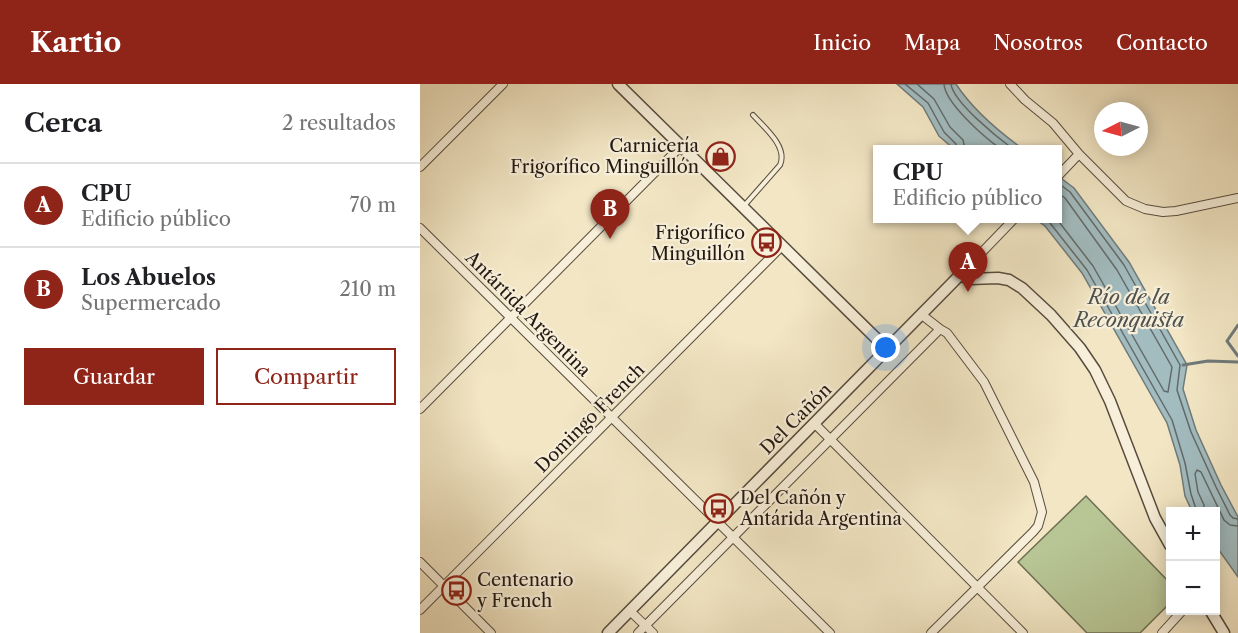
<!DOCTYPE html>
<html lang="es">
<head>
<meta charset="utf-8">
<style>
  body { margin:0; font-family:"Libre Caslon Text",serif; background:#f2f2f2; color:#202124 }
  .controls { position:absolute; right:18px; bottom:18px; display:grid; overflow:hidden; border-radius:0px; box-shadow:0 3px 15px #0003 }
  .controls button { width:54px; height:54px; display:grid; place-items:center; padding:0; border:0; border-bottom:2px solid #e0e0e0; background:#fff; color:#202124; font:30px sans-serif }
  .compass { position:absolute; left:674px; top:18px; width:54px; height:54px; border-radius:50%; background:#fff; box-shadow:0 3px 15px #0003; rotate:264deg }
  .you { position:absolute; left:466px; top:264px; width:21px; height:21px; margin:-15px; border:4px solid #fff; border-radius:50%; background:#1a73e8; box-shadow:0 0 0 9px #1a73e833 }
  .badge { display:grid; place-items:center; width:39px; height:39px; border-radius:50%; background:#8f2418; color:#fff; font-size:20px; font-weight:700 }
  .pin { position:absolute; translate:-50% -50px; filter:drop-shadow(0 2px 3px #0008) }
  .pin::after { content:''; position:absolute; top:32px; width:21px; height:18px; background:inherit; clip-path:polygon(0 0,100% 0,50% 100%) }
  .popup { position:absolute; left:453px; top:61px; width:189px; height:78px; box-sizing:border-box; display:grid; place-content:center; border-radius:0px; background:#fff; filter:drop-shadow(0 2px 4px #0005); font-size:20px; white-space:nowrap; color:#757577 }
  .popup b { font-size:22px; color:#202124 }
  .popup::after { content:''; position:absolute; left:50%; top:100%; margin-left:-12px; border:12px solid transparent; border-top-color:#fff }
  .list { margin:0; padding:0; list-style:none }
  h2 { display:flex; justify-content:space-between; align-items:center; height:78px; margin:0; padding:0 24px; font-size:26px }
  h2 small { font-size:20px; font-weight:400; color:#757577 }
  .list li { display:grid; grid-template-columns:39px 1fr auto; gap:18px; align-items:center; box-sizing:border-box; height:84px; padding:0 24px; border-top:2px solid #e0e0e0 }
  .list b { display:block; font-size:22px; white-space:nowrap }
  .list p { margin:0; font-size:20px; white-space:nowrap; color:#757577 }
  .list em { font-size:20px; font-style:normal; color:#757577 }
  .actions { display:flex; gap:12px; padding:18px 24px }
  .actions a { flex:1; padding:14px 0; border:2px solid #8f2418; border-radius:0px; text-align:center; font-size:21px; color:#8f2418 }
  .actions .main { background:#8f2418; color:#fff }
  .map { position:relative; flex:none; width:818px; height:549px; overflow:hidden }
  header { display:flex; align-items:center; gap:36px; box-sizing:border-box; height:84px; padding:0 30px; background:#8f2418; color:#fff }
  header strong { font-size:28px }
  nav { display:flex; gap:33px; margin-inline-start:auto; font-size:21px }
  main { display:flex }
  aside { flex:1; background:#fff }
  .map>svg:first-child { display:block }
</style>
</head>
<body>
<header>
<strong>Kartio</strong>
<nav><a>Inicio</a><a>Mapa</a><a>Nosotros</a><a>Contacto</a></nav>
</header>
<main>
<aside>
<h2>Cerca<small>2 resultados</small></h2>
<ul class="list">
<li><span class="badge">A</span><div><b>CPU</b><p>Edificio público</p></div><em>70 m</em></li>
<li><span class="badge">B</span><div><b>Los Abuelos</b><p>Supermercado</p></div><em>210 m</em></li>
</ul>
<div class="actions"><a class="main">Guardar</a><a>Compartir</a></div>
</aside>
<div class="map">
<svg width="818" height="549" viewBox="0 0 818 549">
  <rect width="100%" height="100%" fill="#f2e6c4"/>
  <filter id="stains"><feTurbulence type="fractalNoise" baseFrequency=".00333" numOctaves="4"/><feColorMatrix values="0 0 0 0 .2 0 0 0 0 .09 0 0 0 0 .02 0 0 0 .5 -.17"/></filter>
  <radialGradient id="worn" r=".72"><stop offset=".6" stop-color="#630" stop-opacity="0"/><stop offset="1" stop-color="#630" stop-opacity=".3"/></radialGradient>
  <path fill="#b8c696" stroke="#6e6f54" stroke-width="1.5" d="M666 412 750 499V519L720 549H667L598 478Z"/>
  <path fill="#a2bcc0" stroke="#6f7a7a" stroke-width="1.5" d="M477 0H536C553 26 578 47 603 65H534L519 52 503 23Z
    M638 92 654 104 709 178 767 281 763 305 776 346 801 401 818 433V493L796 462V428L772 427 765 412 760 381 747 339 662 189 625 142 615 135 638 134Z"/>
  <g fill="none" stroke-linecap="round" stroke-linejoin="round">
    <path stroke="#626a69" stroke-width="1.5" d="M485 0 508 19 524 48 536 60 537 65
      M497 0 514 15 530 43 543 56 545 65
      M524 0C525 19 565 54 581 65
      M531 0C533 18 578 54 593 65
      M638 99 650 108 704 181 760 281 757 306 771 348 796 403 810 431 813 434 818 435
      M625 134 630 139 667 186 752 336 765 379 771 410 777 428
      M636 134 673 182 744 307 748 308 752 283 697 186 645 114 638 109
      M784 428V421L778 408 775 390 777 386 781 388 804 436 810 441 818 442"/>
    <path stroke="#6f7a7a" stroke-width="3" d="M818 241 807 257 818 272
      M763 281 788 277 818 278"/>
    <defs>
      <path id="service" d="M323 123 360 81C368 63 345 44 333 31"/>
      <path id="minor" d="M590 0 605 16 633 39 659 70 706 117 725 125 743 128 756 127 818 114
        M0 83 83 0
        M638 92 659 70
        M0 144 410 549
        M540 191 595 134
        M502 231 520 245 527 249 564 298 614 398 622 428 618 442 613 448 511 549
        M0 325 261 62
        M395 340 603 549
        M0 478 71 549
        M0 526 362 162
        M210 527 233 549
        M218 549 520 245
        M742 549 763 526"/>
      <path id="tertiary" d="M198 0 467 265
        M790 526 804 549
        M188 549 540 191 549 195 578 194 589 196 602 204 631 231 660 264 675 286 690 317 735 434 750 461"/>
    </defs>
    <use href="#service" stroke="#574c3e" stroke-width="6"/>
    <use href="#minor" stroke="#574c3e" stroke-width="10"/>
    <use href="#tertiary" stroke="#574c3e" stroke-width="13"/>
    <use href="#service" stroke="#f7efd9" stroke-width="4"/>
    <use href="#minor" stroke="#f7efd9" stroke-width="8"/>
    <use href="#tertiary" stroke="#f7efd9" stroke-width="10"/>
  </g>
  <defs>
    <symbol id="shop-ring" viewBox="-11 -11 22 22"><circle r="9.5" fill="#f7efd9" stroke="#8f2418" stroke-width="1.5"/><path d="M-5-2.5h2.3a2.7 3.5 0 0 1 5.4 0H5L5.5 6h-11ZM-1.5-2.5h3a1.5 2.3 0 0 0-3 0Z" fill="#8f2418"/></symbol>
    <symbol id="bus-ring" viewBox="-11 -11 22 22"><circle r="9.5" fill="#f7efd9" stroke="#8f2418" stroke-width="1.5"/><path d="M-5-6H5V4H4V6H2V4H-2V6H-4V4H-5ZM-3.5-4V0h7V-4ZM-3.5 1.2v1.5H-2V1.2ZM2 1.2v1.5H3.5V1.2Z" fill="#8f2418"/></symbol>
  </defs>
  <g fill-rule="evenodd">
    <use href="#shop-ring" x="284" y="56" width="33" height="33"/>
    <use href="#bus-ring" x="330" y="142" width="33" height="33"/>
    <use href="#bus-ring" x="282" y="408" width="33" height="33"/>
    <use href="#bus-ring" x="20" y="490" width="33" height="33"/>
  </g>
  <g text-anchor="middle" stroke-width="4.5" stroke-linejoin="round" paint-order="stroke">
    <g font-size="18" fill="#231812" stroke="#f7efd9" text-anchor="end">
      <text x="279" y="68">Carnicería<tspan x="279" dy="21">Frigorífico Minguillón</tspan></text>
      <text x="325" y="155">Frigorífico<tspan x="325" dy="21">Minguillón</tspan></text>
      <text x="320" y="420" text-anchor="start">Del Cañón y<tspan x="320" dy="21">Antárida Argentina</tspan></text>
      <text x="57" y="502" text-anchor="start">Centenario<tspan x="57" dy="21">y French</tspan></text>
    </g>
    <g font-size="18" fill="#231812" stroke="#f7efd9">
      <text transform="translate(108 230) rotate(45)" y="6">Antártida Argentina</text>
      <text transform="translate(170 334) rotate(-45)" y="6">Domingo French</text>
      <text transform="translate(376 335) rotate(-45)" y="6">Del Cañón</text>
    </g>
    <g font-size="20" font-style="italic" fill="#4f514f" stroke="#f7efd9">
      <text x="709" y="220">Río de la<tspan x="709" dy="23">Reconquista</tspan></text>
    </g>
  </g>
  <rect width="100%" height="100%" filter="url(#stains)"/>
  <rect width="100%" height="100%" fill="url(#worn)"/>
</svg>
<div class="controls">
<button>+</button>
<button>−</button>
</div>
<svg class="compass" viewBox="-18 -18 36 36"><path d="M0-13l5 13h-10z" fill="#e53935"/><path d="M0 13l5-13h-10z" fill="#757577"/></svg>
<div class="you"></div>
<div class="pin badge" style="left:548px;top:208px">A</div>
<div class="popup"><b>CPU</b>Edificio público</div>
<div class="pin badge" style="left:190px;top:155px">B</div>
</div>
</main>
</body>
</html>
